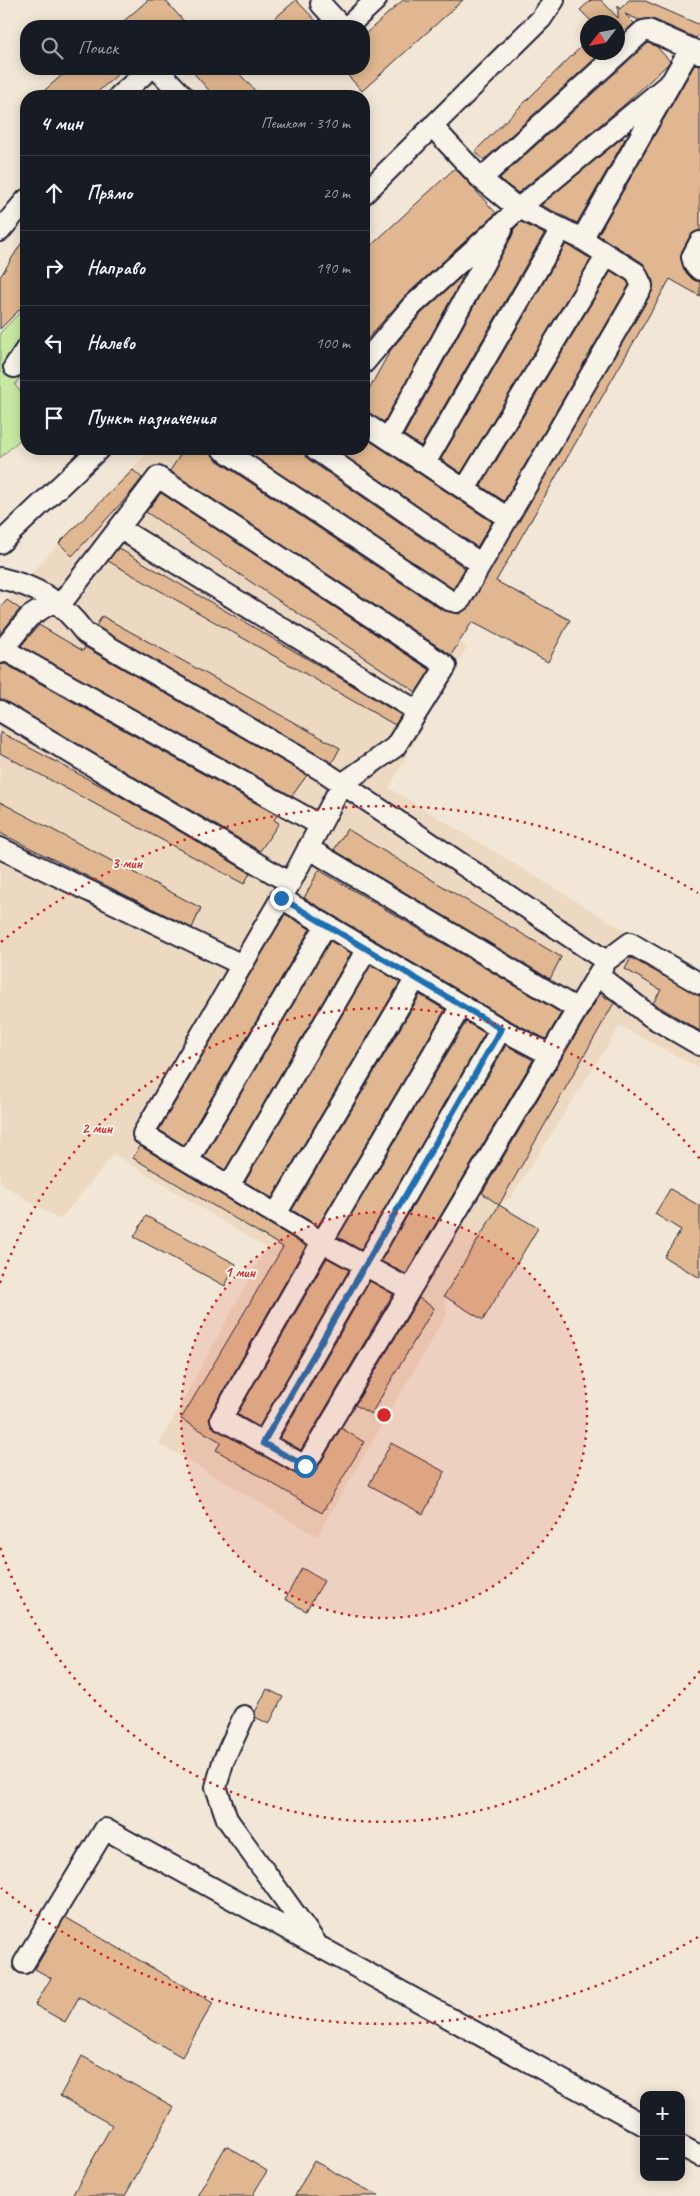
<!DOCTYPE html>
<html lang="ru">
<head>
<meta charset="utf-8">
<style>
  body { margin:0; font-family:Caveat,sans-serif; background:#20242c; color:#f1f3f6 }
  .controls { position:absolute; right:15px; bottom:15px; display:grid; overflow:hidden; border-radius:10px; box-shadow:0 2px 12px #0003 }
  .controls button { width:45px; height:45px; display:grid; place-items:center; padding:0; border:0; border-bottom:1px solid #363941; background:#171b24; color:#f1f3f6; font:25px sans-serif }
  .compass { position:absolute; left:580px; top:15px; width:45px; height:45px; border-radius:50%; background:#171b24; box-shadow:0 2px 12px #0003; rotate:238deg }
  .stop { position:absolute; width:15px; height:15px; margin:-11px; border:4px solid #1f6fb2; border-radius:50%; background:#fff }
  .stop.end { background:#1f6fb2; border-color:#fff; box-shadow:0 1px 5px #0008 }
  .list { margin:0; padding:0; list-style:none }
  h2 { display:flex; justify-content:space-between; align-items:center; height:65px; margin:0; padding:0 20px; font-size:21px }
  h2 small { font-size:16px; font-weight:400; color:#9ea1a6 }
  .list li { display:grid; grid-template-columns:32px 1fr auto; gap:15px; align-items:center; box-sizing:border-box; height:75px; padding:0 20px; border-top:1px solid #363941 }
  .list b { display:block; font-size:19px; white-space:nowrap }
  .list em { font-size:16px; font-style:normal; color:#9ea1a6 }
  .icon { flex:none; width:28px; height:28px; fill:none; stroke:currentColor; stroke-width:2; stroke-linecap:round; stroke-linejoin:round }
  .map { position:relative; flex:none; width:700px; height:2196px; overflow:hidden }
  .search { position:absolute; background:#171b24; box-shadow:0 2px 12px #0003; left:20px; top:20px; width:350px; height:55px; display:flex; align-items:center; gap:12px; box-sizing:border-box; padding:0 18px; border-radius:20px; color:#9ea1a6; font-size:19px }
  .panel { position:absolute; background:#171b24; box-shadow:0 2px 12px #0003; left:20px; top:90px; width:350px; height:365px; border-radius:20px }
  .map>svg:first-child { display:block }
</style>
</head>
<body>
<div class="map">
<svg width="700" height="2196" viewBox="0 0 700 2196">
  <rect width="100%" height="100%" fill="#f2e7d6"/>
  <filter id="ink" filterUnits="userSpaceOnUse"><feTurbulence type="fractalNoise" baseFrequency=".02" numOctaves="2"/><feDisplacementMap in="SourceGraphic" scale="10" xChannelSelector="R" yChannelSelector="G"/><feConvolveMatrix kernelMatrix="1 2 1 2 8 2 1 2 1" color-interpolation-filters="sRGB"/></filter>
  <g filter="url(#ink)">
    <path fill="#edd9c1" d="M151 449H171L467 647 389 788 700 976V1068L620 1026 511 1197 499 1205 444 1296 447 1314 317 1536 159 1444 266 1248 114 1154 60 1220 0 1183V608L59 543Z"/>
    <path fill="#c7e9a2" stroke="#74866e" d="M26 306V369L15 385 26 399V434L0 458V333Z"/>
    <path fill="#e0b790" stroke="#22223b" d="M148 0H165L188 26H118Z
      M296 0 321 26H266Z
      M403 0H463L362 91 342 69H364V35Z
      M591 0H601L618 18V6L620 9 629 0H643L700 25V34L696 38 653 19 639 20 625 14 634 23 618 38V22H592L580 10Z
      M588 40V52H602L484 160 475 151Z
      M648 43 656 46 670 61 667 65 624 105 518 193 506 184 500 178Z
      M695 64 700 65V230L690 236 682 251 681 260 686 272 692 279 700 282V296L670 279 496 581 570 620 548 662 472 622 451 655 170 471 184 449H210L215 459 442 610 459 614 468 608 652 292 653 281 643 263 598 235Z
      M69 69H124L93 96H38Z
      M190 69H235L260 96H214Z
      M622 138 625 139 577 223 541 205Z
      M455 168 496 213 404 297 364 343V252Z
      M521 222 544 234 421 446 404 435 512 236 514 229Z
      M26 236V303L0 329V277Z
      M566 244 591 259 461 473 441 459Z
      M611 271 627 281 629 285 504 501 481 486Z
      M460 278 462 279 384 422 364 411V398L390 351 421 314Z
      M364 437 492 522 477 547 335 449H364Z
      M243 449H303L308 459 465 568 453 589Z
      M133 470 142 478 128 496 72 556 59 543Z
      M161 493 430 670 416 692 146 512Z
      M118 548 330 672 401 715 395 725 108 561Z
      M7 600 20 609 0 634V608Z
      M102 616 340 748 332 763 96 626Z
      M39 625 83 651 85 647 307 775 292 796 21 646Z
      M5 664 277 815 274 820 279 823 260 851 0 698V665Z
      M0 732 118 795 250 873 244 884 0 753Z
      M0 802 201 908 192 928 0 833Z
      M347 829 561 957 550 979 334 850Z
      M319 870 561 1013 546 1039 507 1019 304 898Z
      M285 914 310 929 184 1145 159 1130Z
      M330 941 351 953 225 1170 204 1157Z
      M631 958 700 996V1031L653 1003 661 990 625 969Z
      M371 965 400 982 272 1198 245 1182Z
      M600 994 614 1003 499 1205 482 1193Z
      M420 995 445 1010 318 1226 292 1210Z
      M466 1022 485 1033 361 1250 338 1237Z
      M506 1045 533 1060 406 1274 381 1261Z
      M140 1146 306 1246 211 1413 209 1420 215 1429 305 1478 315 1472 341 1428 364 1442 322 1513 216 1450 221 1442 181 1419 283 1247 133 1158Z
      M670 1189 700 1206V1278L664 1257 681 1230 655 1214Z
      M499 1205 538 1228 483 1320 444 1296Z
      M146 1216 236 1264 225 1286 134 1237Z
      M327 1258 349 1270 259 1427 237 1414Z
      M370 1281 393 1294 301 1450 280 1438Z
      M419 1298 434 1308 371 1414 355 1405Z
      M391 1443 445 1472 423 1514 369 1485Z
      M302 1568 324 1581 306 1611 285 1599Z
      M267 1689 283 1697 269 1724 255 1717V1712Z
      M65 1917 213 2003 182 2057 79 1997 65 2022 35 2005 51 1978 35 1969Z
      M82 2056 174 2107 125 2196H72L112 2125 60 2096Z
      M226 2146 267 2171 252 2196H197Z
      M314 2161 345 2178 379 2196H295Z"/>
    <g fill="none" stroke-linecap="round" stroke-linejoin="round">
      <defs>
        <path id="minor" d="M321 4 341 26
          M348 26 376 0
          M157 69 183 96
          M119 96 150 69
          M481 179 643 31 648 30 700 53
          M364 194 541 19 554 0
          M0 231 26 200
          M582 239 690 49
          M700 242 692 257 694 264 700 270
          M364 363 412 306 519 208 671 82
          M14 367 26 349
          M364 423 508 518
          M388 439 502 230
          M222 449 449 600 457 602 461 599 642 286 636 273 582 239 515 206 481 179 432 126
          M315 449 481 564
          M425 463 561 229
          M465 489 607 255
          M119 528 417 711
          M0 543 99 449
          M0 578C39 587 61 601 85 633L323 771 606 961 305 1466 221 1419 322 1242 143 1134 290 883 0 711
          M60 605 158 477 446 666 395 747 342 784 290 883
          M3 649 320 825
          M0 653 29 617 54 601
          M0 848 242 965
          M308 848 577 1009
          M281 898 501 1029
          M606 961 630 943 700 984
          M598 975 650 1016 700 1045
          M188 1161 326 925
          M229 1186 367 949
          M276 1214 416 978
          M410 1290 322 1242 461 1006
          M263 1443 501 1029 550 1055
          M244 1716 223 1762 216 1787 227 1819 316 1943
          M24 1963 105 1829 644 2125
          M681 2146 700 2156"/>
      </defs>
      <use href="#minor" stroke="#22223b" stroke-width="24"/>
      <use href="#minor" stroke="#f7f3e8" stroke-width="20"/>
    </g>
  </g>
  <g fill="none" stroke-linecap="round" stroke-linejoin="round" filter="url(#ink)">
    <path stroke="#1f6fb2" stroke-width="6" d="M281 898 501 1029 263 1443 305 1466"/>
  </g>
  <circle cx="384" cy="1415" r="203" fill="#d62828" fill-opacity=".12"/>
  <g fill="none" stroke="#d62828" stroke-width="2.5" stroke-dasharray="2.5 5">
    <circle cx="384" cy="1415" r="203"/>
    <path d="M700 1671A406 406 0 0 1 0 1547M0 1283A406 406 0 0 1 700 1159"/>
    <path d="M698 1937A609 609 0 0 1 1 1888M1 942A609 609 0 0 1 698 893"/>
  </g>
  <circle cx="384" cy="1415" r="8" fill="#d62828" stroke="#f7f3e8" stroke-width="2.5"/>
  <g font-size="15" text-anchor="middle" font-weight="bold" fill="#d62828" stroke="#f7f3e8" stroke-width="4" stroke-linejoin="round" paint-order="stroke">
    <text x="127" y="868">3 мин</text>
    <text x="97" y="1133">2 мин</text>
    <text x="240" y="1277">1 мин</text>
  </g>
</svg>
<div class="controls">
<button>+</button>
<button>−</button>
</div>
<svg class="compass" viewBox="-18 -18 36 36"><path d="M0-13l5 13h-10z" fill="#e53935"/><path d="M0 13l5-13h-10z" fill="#9ea1a6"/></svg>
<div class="stop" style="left:305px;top:1466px"></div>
<div class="stop end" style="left:281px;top:898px"></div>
<div class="search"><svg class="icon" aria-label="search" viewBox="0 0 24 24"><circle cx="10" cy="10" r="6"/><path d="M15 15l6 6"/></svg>Поиск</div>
<section class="panel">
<h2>4 мин<small>Пешком · 310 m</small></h2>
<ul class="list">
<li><svg class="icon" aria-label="ahead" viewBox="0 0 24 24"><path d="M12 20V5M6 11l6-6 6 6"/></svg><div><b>Прямо</b></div><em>20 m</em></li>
<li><svg class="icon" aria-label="right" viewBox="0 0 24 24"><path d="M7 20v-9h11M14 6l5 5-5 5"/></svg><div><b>Направо</b></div><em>190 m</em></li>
<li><svg class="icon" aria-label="left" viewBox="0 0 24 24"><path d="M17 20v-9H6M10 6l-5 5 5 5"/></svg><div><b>Налево</b></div><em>100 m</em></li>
<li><svg class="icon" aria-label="arrive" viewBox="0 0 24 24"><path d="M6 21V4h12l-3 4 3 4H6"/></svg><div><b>Пункт назначения</b></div></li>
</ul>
</section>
</div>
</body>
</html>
